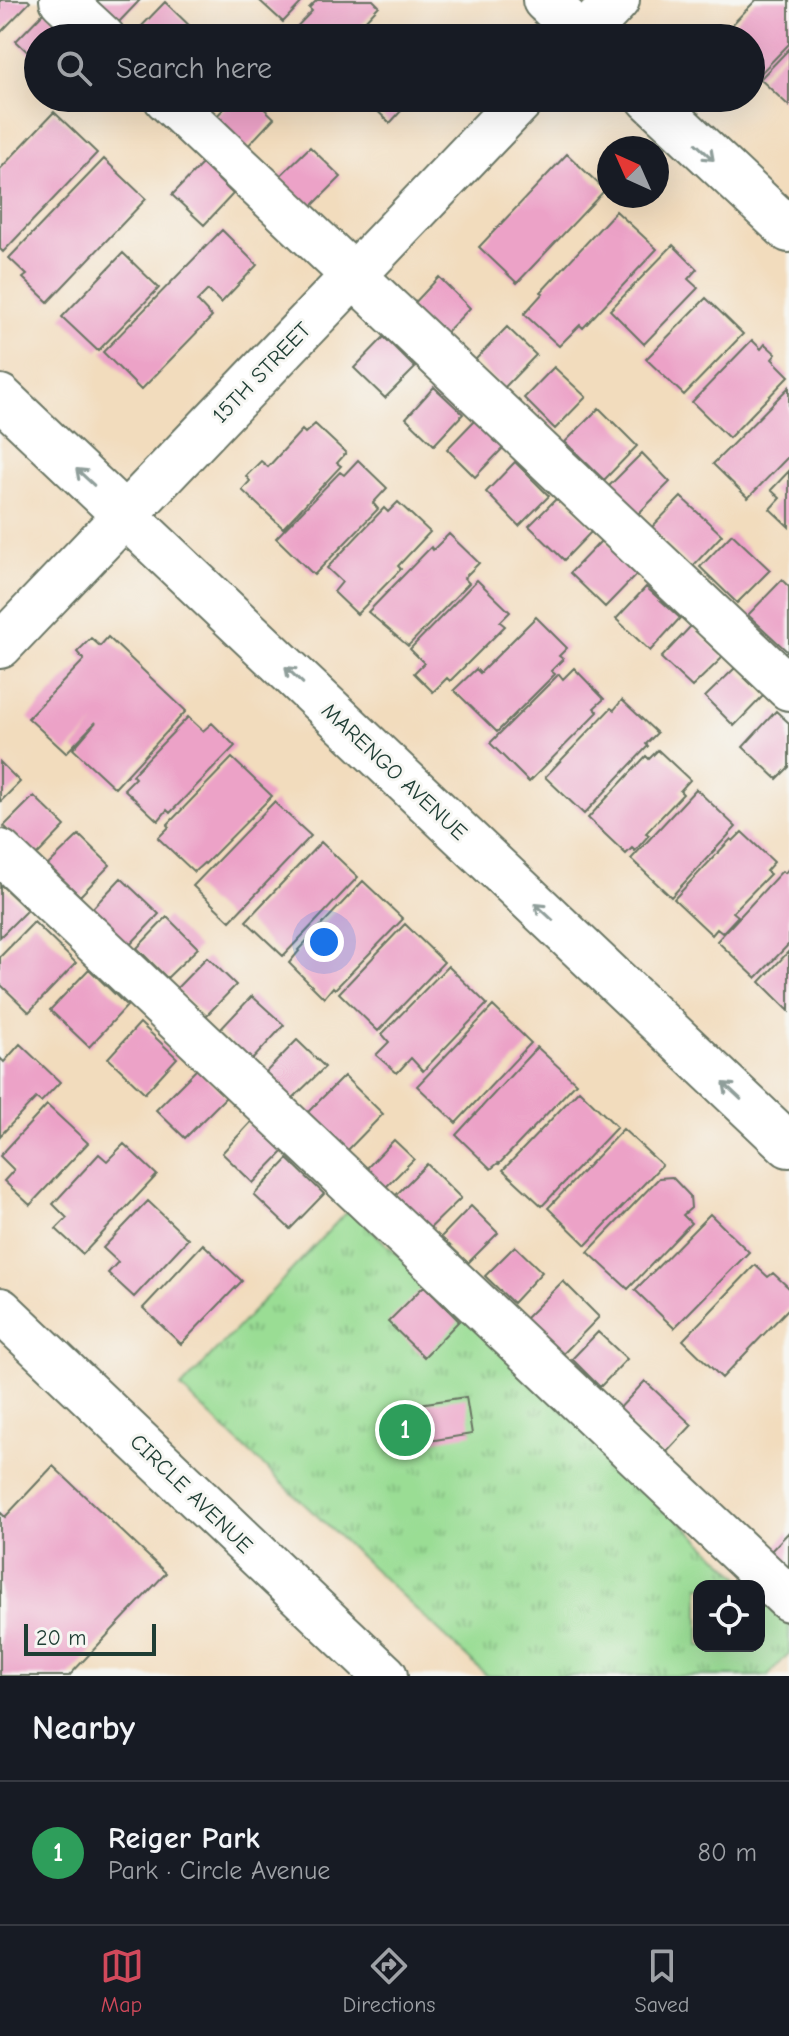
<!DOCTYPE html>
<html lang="en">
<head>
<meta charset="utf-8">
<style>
  body { margin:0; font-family:"Comic Neue",sans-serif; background:#242831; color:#f1f3f6 }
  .controls { position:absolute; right:24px; bottom:24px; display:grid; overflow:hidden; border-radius:16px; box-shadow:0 8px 32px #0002 }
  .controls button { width:72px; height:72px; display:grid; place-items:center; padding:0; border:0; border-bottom:2px solid #363941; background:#171b24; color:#f1f3f6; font:40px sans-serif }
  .compass { position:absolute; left:597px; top:136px; width:72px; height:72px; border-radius:50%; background:#171b24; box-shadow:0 8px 32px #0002; rotate:315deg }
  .scale { position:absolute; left:24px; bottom:20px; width:132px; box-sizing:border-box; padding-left:8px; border:4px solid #1f3d34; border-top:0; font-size:22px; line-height:28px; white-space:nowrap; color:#1f3d34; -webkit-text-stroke:6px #f6f6f2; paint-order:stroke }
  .you { position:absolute; left:324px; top:942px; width:28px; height:28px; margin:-20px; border:6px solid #fff; border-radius:50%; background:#1a73e8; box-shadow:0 0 0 12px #1a73e833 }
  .badge { display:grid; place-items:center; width:52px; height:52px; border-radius:50%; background:#d1495b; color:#fff; font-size:26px; font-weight:700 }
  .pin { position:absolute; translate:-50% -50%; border:4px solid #fff; box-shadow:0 2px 8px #0006 }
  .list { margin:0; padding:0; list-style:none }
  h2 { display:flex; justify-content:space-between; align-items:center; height:104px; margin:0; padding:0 32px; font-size:34px }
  h2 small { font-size:26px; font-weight:400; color:#9ea1a6 }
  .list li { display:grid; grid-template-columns:52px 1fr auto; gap:24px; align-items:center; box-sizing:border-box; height:144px; padding:0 32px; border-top:2px solid #363941 }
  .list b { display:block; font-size:30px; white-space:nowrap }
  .list p { margin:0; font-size:26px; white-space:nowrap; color:#9ea1a6 }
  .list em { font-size:26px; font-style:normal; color:#9ea1a6 }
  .icon { flex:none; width:44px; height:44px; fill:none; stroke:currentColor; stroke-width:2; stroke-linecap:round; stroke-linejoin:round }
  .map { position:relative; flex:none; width:789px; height:1676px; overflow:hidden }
  .search { position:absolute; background:#171b24; box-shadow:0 8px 32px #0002; left:24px; right:24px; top:24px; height:88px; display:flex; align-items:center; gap:20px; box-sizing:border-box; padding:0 28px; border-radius:44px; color:#9ea1a6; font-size:30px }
  .sheet { height:248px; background:#171b24 }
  nav { display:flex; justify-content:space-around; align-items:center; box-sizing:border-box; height:112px; border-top:2px solid #363941; background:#171b24; font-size:22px; color:#9ea1a6 }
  nav a { display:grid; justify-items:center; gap:4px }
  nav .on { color:#d1495b }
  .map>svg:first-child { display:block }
</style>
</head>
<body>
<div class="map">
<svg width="789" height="1676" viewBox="0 0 789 1676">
  <defs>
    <pattern id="park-tufts" width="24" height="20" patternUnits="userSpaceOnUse" patternTransform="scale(2)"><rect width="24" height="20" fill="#9add94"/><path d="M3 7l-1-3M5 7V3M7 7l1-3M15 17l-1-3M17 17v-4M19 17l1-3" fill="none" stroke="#7db47a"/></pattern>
  </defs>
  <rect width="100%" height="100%" fill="#f6f6f2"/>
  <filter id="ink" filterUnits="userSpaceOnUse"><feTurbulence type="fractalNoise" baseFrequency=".0125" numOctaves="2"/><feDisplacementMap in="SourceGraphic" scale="16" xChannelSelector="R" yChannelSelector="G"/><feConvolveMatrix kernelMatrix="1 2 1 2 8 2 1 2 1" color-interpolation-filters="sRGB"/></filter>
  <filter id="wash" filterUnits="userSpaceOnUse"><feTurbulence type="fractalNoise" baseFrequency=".006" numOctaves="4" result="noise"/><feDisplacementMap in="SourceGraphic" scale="32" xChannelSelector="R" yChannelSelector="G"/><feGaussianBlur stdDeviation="1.8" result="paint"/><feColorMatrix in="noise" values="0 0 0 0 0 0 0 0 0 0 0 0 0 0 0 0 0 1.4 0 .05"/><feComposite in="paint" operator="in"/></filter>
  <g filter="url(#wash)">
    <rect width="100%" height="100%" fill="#f2dcbd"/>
    <path fill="url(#park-tufts)" stroke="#5c8d64" stroke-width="2" d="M349 1209 749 1586H699V1646H759V1595L789 1624V1653L768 1676H487L181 1388Z"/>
    <g id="blocks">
      <path fill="#eca2c7" d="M0 0H28L30 2 0 33Z
        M92 0H140L117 24Z
        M259 0H304L283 22Z
        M317 0H373L379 6 349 38H286L312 11 309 8Z
        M756 0H789V44L758 76 751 70V38H719Z
        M165 2 196 32 190 38H140L135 33Z
        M46 10 75 38H38V62L16 41Z
        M789 49V106L760 79Z
        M200 98H220L210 108Z
        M234 98H253L274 118 244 150 213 120Z
        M370 98H413L390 123 367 101Z
        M54 112 97 153 3 252 0 249V169Z
        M310 147 341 177 310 208 279 177Z
        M567 154 605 190 517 283 479 247Z
        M104 159 146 199 48 302 23 278 27 275 9 258Z
        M202 164 233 194 204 225 172 195Z
        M616 211 657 249 583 328 580 325 559 346 524 314 543 293 541 292Z
        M222 230 257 265 221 303 208 290 197 301 212 317 141 390 103 352Z
        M673 245 697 269 688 279 698 288 644 344 610 310Z
        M123 253 159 288 98 351 62 317Z
        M439 277 470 308 440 339 409 309Z
        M706 298 743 334 684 395 646 359Z
        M507 327 536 355 504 388 475 360Z
        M384 337 415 368 385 398 354 368Z
        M752 340 761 349 765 344 776 354 772 359 789 376 729 438 692 402Z
        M554 367 586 397 555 429 524 398Z
        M434 387 463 414 434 445 406 418Z
        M789 387V456L748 498 713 464Z
        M599 408 637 446 604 480 565 442Z
        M476 419 505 446 475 477 447 449Z
        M315 424 346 453 337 463 341 466 283 528 242 490 250 481 246 476 261 461 268 467 302 430 305 433Z
        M642 453 670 482 636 516 607 488Z
        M358 460 387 488 373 503 378 509 314 575 276 538 340 472 344 475Z
        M515 462 549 496 519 526 486 492Z
        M789 471V527L770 509 780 498 771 490Z
        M560 495 594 529 564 560 529 526Z
        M681 497 722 535 692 567 651 528Z
        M398 502 430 532 398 566 401 569 357 614 334 592 342 582 327 568 384 508 388 512Z
        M449 534 479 563 464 578 469 583 408 646 368 612 431 547 433 550Z
        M732 534 770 570 737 603 700 567Z
        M603 539 638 573 605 607 570 573Z
        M477 580 510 612 500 622 505 626 450 681 447 678 433 692 414 673 424 663 410 649Z
        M782 580 789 587V653L748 615Z
        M646 587 680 618 650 651 616 619Z
        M536 617 567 648 559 656 563 659 551 671 555 674 497 732 454 690 476 669 480 673Z
        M691 626 723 657 692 687 661 658Z
        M108 637 186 711 115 788 73 749 96 722 66 753 28 718 84 660 77 652 91 638 100 646Z
        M574 668 604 699 594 708 598 712 529 782 490 743 559 674 563 679Z
        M735 668 763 696 734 726 705 697Z
        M622 700 657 733 646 744 648 746 584 814 545 777 611 708 614 710Z
        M776 711 789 723V767L777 779 743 747Z
        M188 717 203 731 212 723 235 746 170 813 167 810 158 821 124 789 135 778 132 775Z
        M658 750 690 780 680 791 683 794 646 833 649 835 635 851 632 848 626 854 588 818 646 756 649 759Z
        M232 758 272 796 205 864 204 863 194 872 158 838 169 827 167 825Z
        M0 762 20 782 0 802Z
        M696 789 736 827 671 897 631 859Z
        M34 796 65 826 35 857 4 826Z
        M274 802 311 836 230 921 193 886Z
        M742 832 774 862 766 871 770 874 733 912 738 916 722 933 717 929 712 935 674 899 731 839 733 841Z
        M79 835 110 865 80 896 48 865Z
        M321 842 358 877 283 956 246 921Z
        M789 868V944L756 978 717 941 782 871 785 873Z
        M121 878 159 914 126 949 88 913Z
        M363 881 403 919 335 989 333 987 324 998 289 963 299 951 298 950Z
        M0 884 27 910 0 937Z
        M167 917 198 948 167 978 137 948Z
        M34 922 76 963 29 1012 0 984V957Z
        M405 924 444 962 378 1031 339 993Z
        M789 951V1011L760 982Z
        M207 957 236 985 206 1016 176 989Z
        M448 966 487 1004 423 1071 411 1058 397 1073 376 1055 389 1042 382 1034Z
        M89 969 127 1006 89 1047 50 1010Z
        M252 996 284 1025 251 1061 219 1031Z
        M493 1006 531 1043 456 1123 417 1086Z
        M140 1023 177 1058 145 1093 108 1058Z
        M297 1040 325 1067 291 1100 264 1074Z
        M20 1044 60 1082 41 1102 36 1098 0 1136V1058L4 1062Z
        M537 1047 576 1083 499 1164 498 1163 491 1169 456 1135Z
        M197 1069 226 1097 185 1138 156 1110Z
        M344 1076 383 1114 343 1155 304 1116Z
        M579 1090 617 1127 542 1206 503 1170Z
        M47 1105 88 1143 30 1205 4 1181 14 1170 0 1156Z
        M253 1120 285 1150 253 1183 222 1153Z
        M623 1129 662 1165 586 1245 548 1208Z
        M394 1140 414 1159 383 1190 364 1171Z
        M124 1144 157 1175 83 1254 56 1229 67 1218 53 1204 99 1154 107 1161Z
        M288 1159 324 1194 290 1229 254 1195Z
        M427 1164 461 1198 426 1232 393 1198Z
        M672 1177 690 1196 691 1208 683 1215 691 1223 628 1289 588 1252 659 1178Z
        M148 1201 188 1239 134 1297 108 1273 118 1262 103 1248Z
        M471 1206 498 1233 468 1263 441 1237Z
        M710 1214 749 1252 674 1328 635 1290Z
        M203 1244 242 1281 181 1344 143 1308Z
        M515 1246 542 1272 513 1303 485 1276Z
        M755 1265 768 1277 773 1273 789 1288V1308L722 1378 683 1340Z
        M563 1281 599 1317 561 1356 524 1320Z
        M424 1286 459 1321 424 1357 388 1322Z
        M598 1332 627 1359 600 1387 572 1359Z
        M645 1381 692 1425 663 1456 616 1412Z
        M466 1397 472 1434 398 1446 392 1408Z
        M53 1466 166 1573 69 1676H0V1512L5 1517Z
        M789 1532V1572L769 1553Z"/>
    </g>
  </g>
  <g filter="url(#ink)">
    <use href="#blocks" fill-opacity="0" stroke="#697564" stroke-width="2"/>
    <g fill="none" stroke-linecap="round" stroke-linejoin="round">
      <defs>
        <path id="minor" d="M62 0 103 38
          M545 0 585 38
          M581 38 617 0
          M166 98 789 688
          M649 98 789 230
          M0 397 789 1145
          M0 646 523 98
          M0 852 789 1599
          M0 1310 385 1676"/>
      </defs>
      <use href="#minor" stroke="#697564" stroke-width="48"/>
      <use href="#minor" stroke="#fff" stroke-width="44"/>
    </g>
    <defs><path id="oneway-shaft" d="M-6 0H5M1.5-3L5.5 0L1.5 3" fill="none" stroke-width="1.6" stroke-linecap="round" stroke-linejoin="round" transform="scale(2)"/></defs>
    <g stroke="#8f9e9a">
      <use href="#oneway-shaft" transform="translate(705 152) rotate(43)"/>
      <use href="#oneway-shaft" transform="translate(85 477) rotate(-137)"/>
      <use href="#oneway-shaft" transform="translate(294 675) rotate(-137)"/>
      <use href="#oneway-shaft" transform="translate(544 912) rotate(-137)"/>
      <use href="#oneway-shaft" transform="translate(732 1091) rotate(-137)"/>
    </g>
  </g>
  <g text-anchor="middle" stroke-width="6" stroke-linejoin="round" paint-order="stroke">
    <g font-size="22" fill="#1f3d34" stroke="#f6f6f2">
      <text transform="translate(261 372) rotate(-46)" y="8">15TH STREET</text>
      <text transform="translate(395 771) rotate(43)" y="8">MARENGO AVENUE</text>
      <text transform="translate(192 1493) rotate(44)" y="8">CIRCLE AVENUE</text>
    </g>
  </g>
</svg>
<div class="controls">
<button><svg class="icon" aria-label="locate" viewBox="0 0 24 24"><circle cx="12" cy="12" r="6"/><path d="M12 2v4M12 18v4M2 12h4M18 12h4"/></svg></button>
</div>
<svg class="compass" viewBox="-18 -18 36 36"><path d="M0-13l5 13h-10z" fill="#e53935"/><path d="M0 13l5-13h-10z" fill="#9ea1a6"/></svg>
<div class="scale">20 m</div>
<div class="you"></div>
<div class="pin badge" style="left:405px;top:1430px;background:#2e9e5b">1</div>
<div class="search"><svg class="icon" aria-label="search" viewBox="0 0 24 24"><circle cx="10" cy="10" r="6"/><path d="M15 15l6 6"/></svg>Search here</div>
</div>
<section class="sheet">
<h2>Nearby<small></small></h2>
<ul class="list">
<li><span class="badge" style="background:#2e9e5b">1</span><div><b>Reiger Park</b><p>Park · Circle Avenue</p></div><em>80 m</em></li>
</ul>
</section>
<nav>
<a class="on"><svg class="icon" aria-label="map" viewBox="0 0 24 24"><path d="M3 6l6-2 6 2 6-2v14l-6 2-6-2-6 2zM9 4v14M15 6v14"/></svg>Map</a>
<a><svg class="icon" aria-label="directions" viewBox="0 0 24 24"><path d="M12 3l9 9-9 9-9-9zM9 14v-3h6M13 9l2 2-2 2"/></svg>Directions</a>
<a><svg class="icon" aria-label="saved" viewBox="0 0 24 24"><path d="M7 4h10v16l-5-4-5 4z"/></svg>Saved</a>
</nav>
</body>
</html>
